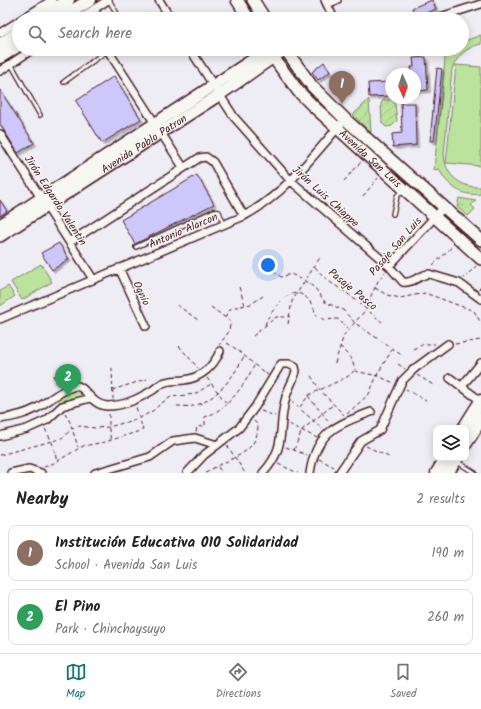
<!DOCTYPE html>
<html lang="en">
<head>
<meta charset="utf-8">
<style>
  body { margin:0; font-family:Kalam,sans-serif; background:#f2f2f2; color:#222 }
  .controls { position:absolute; right:12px; bottom:12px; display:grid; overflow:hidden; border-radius:8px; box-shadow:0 2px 10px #0003 }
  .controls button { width:36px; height:36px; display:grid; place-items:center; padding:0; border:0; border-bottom:1px solid #e0e0e0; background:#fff; color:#222; font:20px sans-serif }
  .compass { position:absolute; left:385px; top:68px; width:36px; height:36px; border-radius:50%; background:#fff; box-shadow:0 2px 10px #0003; rotate:177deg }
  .you { position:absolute; left:268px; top:265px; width:14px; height:14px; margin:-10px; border:3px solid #fff; border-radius:50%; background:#1a73e8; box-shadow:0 0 0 6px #1a73e833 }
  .badge { display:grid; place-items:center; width:26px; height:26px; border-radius:50%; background:#0f766e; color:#fff; font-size:13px; font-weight:700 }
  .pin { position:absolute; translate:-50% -33px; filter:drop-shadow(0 1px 2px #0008) }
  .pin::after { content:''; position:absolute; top:21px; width:14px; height:12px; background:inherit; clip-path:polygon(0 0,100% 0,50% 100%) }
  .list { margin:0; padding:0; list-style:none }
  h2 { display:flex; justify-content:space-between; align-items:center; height:52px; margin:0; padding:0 16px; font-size:17px }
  h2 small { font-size:13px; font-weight:400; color:#767676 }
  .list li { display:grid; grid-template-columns:26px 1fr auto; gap:12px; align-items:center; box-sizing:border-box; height:56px; margin:0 8px 8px; padding:0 8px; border:1px solid #e0e0e0; border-radius:8px }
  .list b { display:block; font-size:15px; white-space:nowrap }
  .list p { margin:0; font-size:13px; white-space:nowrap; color:#767676 }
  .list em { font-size:13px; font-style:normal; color:#767676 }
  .icon { flex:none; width:22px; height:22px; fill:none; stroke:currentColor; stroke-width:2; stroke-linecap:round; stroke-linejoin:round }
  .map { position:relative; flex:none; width:481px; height:473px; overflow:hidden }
  .search { position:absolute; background:#fff; box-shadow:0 2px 10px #0003; left:12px; right:12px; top:12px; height:44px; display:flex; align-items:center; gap:10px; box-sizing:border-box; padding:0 14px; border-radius:22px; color:#767676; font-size:15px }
  .sheet { height:180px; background:#fff }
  nav { display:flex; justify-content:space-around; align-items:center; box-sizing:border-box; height:56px; border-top:1px solid #e0e0e0; background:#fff; font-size:11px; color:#767676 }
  nav a { display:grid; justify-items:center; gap:2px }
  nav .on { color:#0f766e }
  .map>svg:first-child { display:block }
</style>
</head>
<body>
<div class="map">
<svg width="481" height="473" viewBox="0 0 481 473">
  <defs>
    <pattern id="grass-tufts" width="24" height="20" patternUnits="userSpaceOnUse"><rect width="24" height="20" fill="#bce39e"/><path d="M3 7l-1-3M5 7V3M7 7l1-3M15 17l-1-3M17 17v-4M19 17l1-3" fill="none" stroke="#a3c288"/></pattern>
    <pattern id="park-crowns" width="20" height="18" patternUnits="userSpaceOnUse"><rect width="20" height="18" fill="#bce39e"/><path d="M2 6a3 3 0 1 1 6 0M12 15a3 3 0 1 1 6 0" fill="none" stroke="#a3c288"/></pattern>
    <pattern id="garden-furrows" width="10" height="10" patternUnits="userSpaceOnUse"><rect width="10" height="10" fill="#bce39e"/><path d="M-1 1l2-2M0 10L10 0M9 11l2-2" fill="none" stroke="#a3c288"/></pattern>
    <filter id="shadow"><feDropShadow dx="2.5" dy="2.5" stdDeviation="0" flood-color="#0004"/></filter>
  </defs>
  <rect width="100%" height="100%" fill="#eeedf4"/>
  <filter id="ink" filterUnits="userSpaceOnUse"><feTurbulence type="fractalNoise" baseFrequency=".025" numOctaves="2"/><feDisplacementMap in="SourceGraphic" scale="8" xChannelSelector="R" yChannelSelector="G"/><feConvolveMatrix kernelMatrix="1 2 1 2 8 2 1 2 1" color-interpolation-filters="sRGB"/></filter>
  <g filter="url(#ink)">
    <path fill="url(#grass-tufts)" stroke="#838164" d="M283 54 339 119 336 121 304 91 280 59Z
      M345 124 436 206 433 208 343 126Z
      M459 198 476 201 471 205 475 209 468 216 457 207Z
      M444 212 481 243V251L442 216Z"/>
    <path fill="url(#park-crowns)" stroke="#838164" d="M74 391H80L81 396 71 398 61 404 58 399Z"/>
    <path fill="url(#garden-furrows)" stroke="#838164" d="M369 99V100L371 133 353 115Z
      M383 100H392L395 104 397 121 392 126 386 127 382 123 381 104Z"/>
    <path fill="#bce39e" stroke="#838164" d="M481 35V44C467 47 457 56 452 69L444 154C445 176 461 188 481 187V194C462 197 447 186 439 169L434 170 446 49H462V42Z
      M456 65 481 67V166L446 163Z
      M41 264 52 282 22 300 11 282Z
      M8 286 15 296 0 306V291Z"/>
    <path fill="#cdc7fa" stroke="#4a1f2b" filter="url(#shadow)" d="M432 0 436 9 415 17 412 8Z
      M426 57 428 90 415 91V74H412L411 67H414L413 58Z
      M324 62 330 72 318 80 312 72Z
      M437 68 442 69 434 141H430Z
      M114 76 141 119 102 143 76 101Z
      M391 82V96L369 97 368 83Z
      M0 90 34 143 18 153 0 124Z
      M401 103H415L416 145 393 147 392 134 402 133Z
      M197 175 214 204 135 244 121 220Z
      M0 200 7 211 0 216Z
      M59 243 69 259 52 270 41 253Z"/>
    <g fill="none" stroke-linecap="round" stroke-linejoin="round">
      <defs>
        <path id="lane" d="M109 0 120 19
          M95 8 102 19
          M11 64 40 115
          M64 82 108 50
          M393 214 397 196 403 190
          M136 247 214 211 219 212 224 225
          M456 461 475 473"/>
        <path id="street" d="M159 0 171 19
          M325 0 334 19
          M327 4 337 0
          M22 19 52 0
          M79 19 108 0
          M434 19 481 4
          M0 33 19 21
          M107 49 183 167
          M190 49 234 117 290 180 389 266 403 282C413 284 420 274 429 274L459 283 481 299
          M0 71 33 49
          M0 134 93 279
          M70 242 199 158 206 157 213 162 244 216
          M389 266 444 207
          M119 268 146 326
          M0 319 244 216C285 194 315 154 345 119
          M450 378 481 401
          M462 386 481 363
          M0 419C12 417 24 415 35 409 48 402 60 390 75 386 85 384 90 405 107 406 124 406 138 399 153 390 156 388 159 385 163 383 170 380 177 381 184 380 201 378 214 366 220 351
          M0 436 27 429 47 420 62 406 90 398
          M11 473 29 469 41 473
          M95 473 150 457 173 441 195 438 217 445
          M187 473 204 455 239 428 255 407 281 364H289L295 367 296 371C294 380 288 388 286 397 277 428 288 446 263 473
          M310 473C316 432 336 425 371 412
          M339 473 361 441 380 430 402 381 414 369 448 344"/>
        <g id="secondary">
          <path d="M237 0 249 19"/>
          <path d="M253 0 265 19"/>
          <path d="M285 49 312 86 345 119 481 240"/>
          <path id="s1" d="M270 53 298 91 312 105 481 259"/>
          <path d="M0 225 269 49"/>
          <path id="s2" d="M0 236 219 95 285 49"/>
        </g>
        <path id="primary" d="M39 19 68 0
          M60 19 90 0
          M0 45 19 32
          M0 57 19 45
          M464 428 481 401
          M466 443 481 419
          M437 473 446 458
          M447 473 457 458"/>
      </defs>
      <use href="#lane" stroke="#4a1f2b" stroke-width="6"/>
      <use href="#street" stroke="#4a1f2b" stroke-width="10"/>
      <use href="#secondary" stroke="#4a1f2b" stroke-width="14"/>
      <use href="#primary" stroke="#4a1f2b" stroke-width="15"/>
      <path stroke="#4a1f2b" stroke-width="1" stroke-dasharray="4 3" stroke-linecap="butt" d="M344 181 361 162
        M363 196 378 178
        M433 265 454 245
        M268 266 281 277 291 274 305 281 315 288 325 302 343 310 355 323 403 356
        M315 267 327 280 348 294 382 322
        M464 278 476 266
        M239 287 245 305
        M375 288 387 295 400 298 425 293 474 311 481 323
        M479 289 481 287
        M177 305 198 320
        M211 307 231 322 228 333 219 345
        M225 317 231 308 251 304 263 296
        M288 324 292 301 321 256
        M265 325C268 315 274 310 280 302 291 290 304 290 312 305 315 310 315 315 320 318 326 321 332 319 338 319L348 329
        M253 336 276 317H289
        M227 343C242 352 253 365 268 375
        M455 344 481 340
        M179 346 198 368
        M340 346 352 360 355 370
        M413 349 424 344H435
        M335 363 344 335 369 306 370 298 378 281 385 272
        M398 364 405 369
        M112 368 113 399
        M355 371 378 376 394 383
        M53 375 58 387
        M417 375 435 386
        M311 376 320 390 344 415
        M207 378 227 404
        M406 389 426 401
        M112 390 147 379
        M308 396 330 423
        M291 401 323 429
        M177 406C182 406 188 407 193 406 216 401 235 375 244 356
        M300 407 309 395 347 377 354 371
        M261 411 275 416
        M65 413 70 422 78 447
        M109 414V430L111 440
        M347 414 369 394 378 373 392 350
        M289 424 317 438
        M45 429 52 442 57 461
        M196 432 197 427 205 426V417C228 409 243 387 254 366
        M227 445 245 473
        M366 446 389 457
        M286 447 307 455
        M294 450 302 430 334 404
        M0 455 56 440 64 437 72 428 79 426 95 428 109 427 140 418 154 410 160 404 171 397 195 394 211 384
        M319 459 334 467
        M278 464 298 473
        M44 467 54 463 83 446 105 442 143 430 136 407
        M218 467 222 473
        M206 473C226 457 258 457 258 425L253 420"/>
      <use href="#lane" stroke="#f6f6f2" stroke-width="3.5"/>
      <use href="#street" stroke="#f6f6f2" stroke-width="7"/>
      <use href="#secondary" stroke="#f6f6f2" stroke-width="11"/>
      <use href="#primary" stroke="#f6f6f2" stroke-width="12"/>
    </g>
  </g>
  <g text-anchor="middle" stroke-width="3" stroke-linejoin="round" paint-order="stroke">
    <g font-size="11" fill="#4a1f2b" stroke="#f6f6f2">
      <text dy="4" stroke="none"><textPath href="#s2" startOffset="171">Avenida Pablo Patron</textPath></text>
      <text dy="4" stroke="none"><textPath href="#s1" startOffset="146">Avenida San Luis</textPath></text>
      <text transform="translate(326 196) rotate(42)" y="4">Jirón Luis Chiappe</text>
      <text transform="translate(56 200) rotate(57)" y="4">Jirón Edgardo Valentin</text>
      <text transform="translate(183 230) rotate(-23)" y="4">Antonio Alarcon</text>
      <text transform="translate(395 246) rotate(-49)" y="4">Pasaje San Luis</text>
      <text transform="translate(353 289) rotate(39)" y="4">Pasaje Pasco</text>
      <text transform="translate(142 293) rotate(65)" y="4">Ognio</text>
    </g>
  </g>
</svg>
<div class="controls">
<button><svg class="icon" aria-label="layers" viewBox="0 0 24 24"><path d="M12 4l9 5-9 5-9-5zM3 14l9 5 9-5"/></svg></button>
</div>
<svg class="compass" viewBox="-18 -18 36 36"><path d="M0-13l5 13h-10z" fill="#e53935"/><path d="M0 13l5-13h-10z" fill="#767676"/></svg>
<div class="you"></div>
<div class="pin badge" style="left:342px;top:104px;background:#8d6e63">1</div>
<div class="pin badge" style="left:68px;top:397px;background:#2e9e5b">2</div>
<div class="search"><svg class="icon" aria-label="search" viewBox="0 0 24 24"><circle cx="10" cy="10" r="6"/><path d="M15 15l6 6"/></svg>Search here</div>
</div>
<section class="sheet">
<h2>Nearby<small>2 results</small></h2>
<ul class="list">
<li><span class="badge" style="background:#8d6e63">1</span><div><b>Institución Educativa 010 Solidaridad</b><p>School · Avenida San Luis</p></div><em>190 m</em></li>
<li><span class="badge" style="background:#2e9e5b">2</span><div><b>El Pino</b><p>Park · Chinchaysuyo</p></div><em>260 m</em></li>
</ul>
</section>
<nav>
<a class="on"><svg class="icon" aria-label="map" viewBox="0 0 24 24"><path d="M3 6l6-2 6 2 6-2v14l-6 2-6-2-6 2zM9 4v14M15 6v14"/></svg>Map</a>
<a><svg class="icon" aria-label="directions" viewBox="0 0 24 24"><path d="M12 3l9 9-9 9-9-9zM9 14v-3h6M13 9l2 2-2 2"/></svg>Directions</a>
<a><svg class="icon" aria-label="saved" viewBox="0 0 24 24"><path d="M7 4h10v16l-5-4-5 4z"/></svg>Saved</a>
</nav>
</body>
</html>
